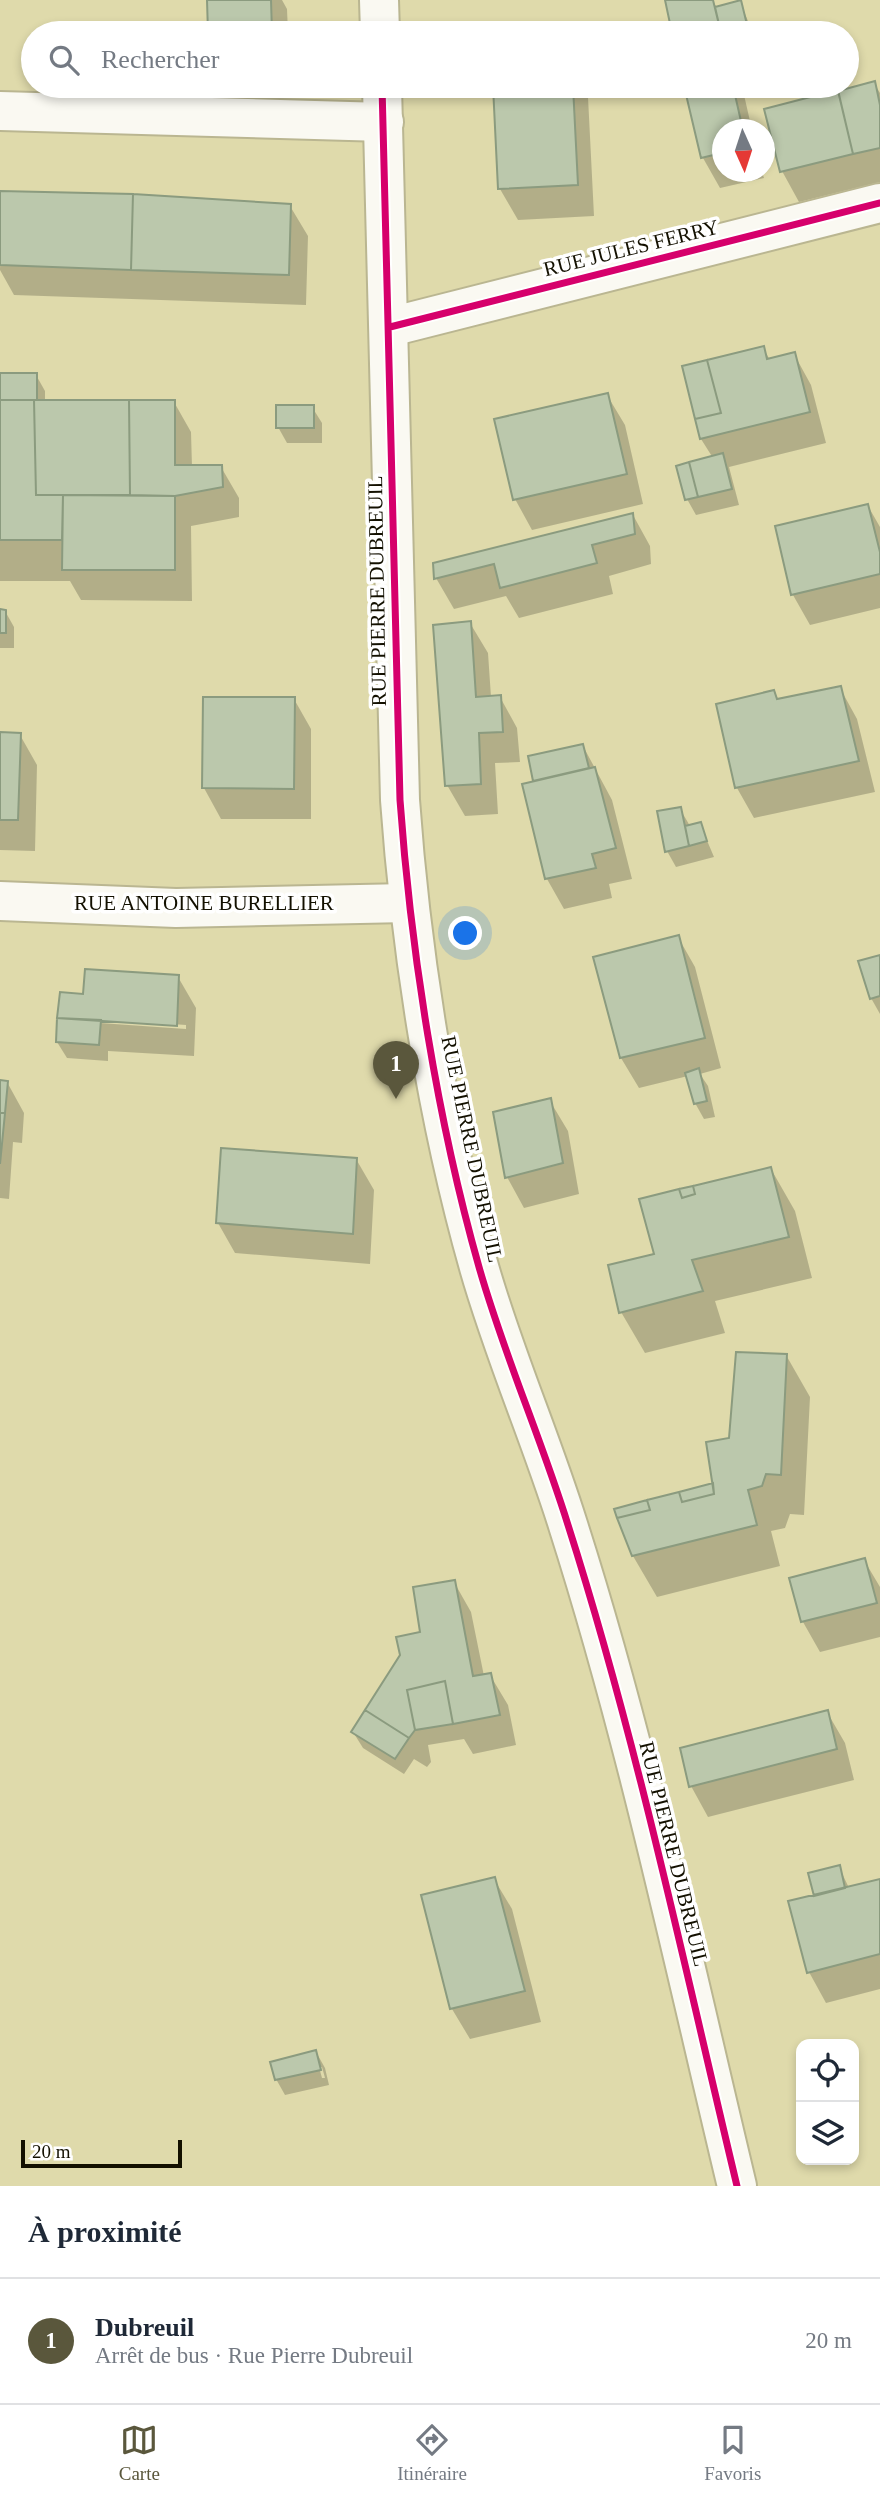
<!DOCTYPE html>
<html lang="fr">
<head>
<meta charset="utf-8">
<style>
  body { margin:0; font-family:Georgia,serif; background:#f2f2f3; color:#1f2937 }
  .controls { position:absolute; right:21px; bottom:21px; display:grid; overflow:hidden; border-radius:14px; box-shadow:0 4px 10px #0003 }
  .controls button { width:63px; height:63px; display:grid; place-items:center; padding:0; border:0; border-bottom:2px solid #e0e1e3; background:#fff; color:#1f2937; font:35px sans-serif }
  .compass { position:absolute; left:712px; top:119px; width:63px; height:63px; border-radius:50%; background:#fff; box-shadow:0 4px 10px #0003; rotate:177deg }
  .scale { position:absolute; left:21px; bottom:18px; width:161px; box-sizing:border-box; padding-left:7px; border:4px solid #131000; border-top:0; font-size:19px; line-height:24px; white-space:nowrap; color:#131000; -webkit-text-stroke:5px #fff; paint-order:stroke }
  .you { position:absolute; left:466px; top:934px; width:24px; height:24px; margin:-18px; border:5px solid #fff; border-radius:50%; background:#1a73e8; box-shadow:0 0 0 10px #1a73e833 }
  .badge { display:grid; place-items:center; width:46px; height:46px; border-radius:50%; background:#5a573c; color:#fff; font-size:23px; font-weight:700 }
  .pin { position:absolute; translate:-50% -58px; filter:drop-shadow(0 2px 4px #0008) }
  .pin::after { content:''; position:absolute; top:37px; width:24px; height:21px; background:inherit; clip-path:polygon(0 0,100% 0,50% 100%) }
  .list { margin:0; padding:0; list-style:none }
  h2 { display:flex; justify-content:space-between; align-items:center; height:91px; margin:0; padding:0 28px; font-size:30px }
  h2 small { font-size:23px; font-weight:400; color:#747a83 }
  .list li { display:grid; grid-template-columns:46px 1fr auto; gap:21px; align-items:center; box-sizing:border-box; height:126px; padding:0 28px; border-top:2px solid #e0e1e3 }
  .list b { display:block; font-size:26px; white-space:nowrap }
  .list p { margin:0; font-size:23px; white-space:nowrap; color:#747a83 }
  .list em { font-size:23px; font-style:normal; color:#747a83 }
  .icon { flex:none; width:38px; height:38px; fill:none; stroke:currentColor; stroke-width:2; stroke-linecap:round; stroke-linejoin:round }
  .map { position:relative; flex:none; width:880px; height:2186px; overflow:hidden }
  .search { position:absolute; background:#fff; box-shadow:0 4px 10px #0003; left:21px; right:21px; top:21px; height:77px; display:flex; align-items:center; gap:18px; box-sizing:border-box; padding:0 24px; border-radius:38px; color:#747a83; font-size:26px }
  .sheet { height:217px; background:#fff }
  nav { display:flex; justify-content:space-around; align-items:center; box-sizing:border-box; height:98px; border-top:2px solid #e0e1e3; background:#fff; font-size:19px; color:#747a83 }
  nav a { display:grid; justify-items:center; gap:4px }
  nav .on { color:#5a573c }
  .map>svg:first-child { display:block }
</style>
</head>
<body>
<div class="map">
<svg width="880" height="2186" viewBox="0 0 880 2186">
  <rect width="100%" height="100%" fill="#dfdaab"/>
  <path fill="#0003" fill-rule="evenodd" d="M209 0H282L287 9 288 33H210Z
    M667 0H712L717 8 740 2 753 33H674Z
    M874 83 880 93V182L799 202 782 171 828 94 823 86H841L842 91Z
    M226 86H289V87L228 89Z
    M495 86H582L588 97 594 216 518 220 500 189Z
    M686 86H742L752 130H722V172H762L764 178 720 188 703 158Z
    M1 192 206 198 209 203 290 206 308 236 306 305 14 295 0 270Z
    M763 348 770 360 794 354 811 385 826 443 729 467 739 505 696 515 687 499 713 458 701 439 684 368Z
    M0 375H36L45 391V402H174L191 432 192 467H221L239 498V517L191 526 192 601 81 600 70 581H0Z
    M607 395 625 425 643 504 532 530 515 499Z
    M312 407 322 423V443H287L278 427Z
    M868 506 880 527V608L810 625 793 595 777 528Z
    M633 515 650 546 651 564 609 576 613 594 519 618 506 596 454 609 436 578 435 564Z
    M0 611H5L14 627V648H0Z
    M470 623 488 653 491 697H500L517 728 520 762 495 763 498 814 465 816 447 785Z
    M840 688 857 719 875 792 754 818 737 788 774 692 779 701Z
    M205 698 294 699 311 729V819H221L204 788Z
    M0 734 20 735 37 765 35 851 0 850Z
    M583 746 612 800 632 879 609 884 612 898 564 909 547 879 524 786 536 783 535 780Z
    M680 809 690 826 700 824 714 857 676 867 667 851Z
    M678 937 695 967 721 1068 700 1074 708 1086 715 1117 704 1119 695 1103 688 1076 639 1088 621 1058 596 958Z
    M880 957V1014L871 998Z
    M178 977 196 1008 194 1056 108 1051V1061L67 1058 57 1042 84 996ZM100 1019 186 1025V1029L100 1023Z
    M0 1082H7L24 1113 22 1143 13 1142 9 1199 0 1198Z
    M550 1101 568 1131 579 1194 524 1208 507 1177Z
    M356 1159 374 1190 370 1264 235 1253 218 1223Z
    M771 1169 795 1211 812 1278 715 1301 725 1333 645 1353 621 1312 656 1255Z
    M786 1355 810 1397 804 1515 790 1514 785 1528 771 1531 780 1566 657 1597 633 1556 714 1485 730 1440Z
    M864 1560 880 1587V1637L820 1652 803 1622 791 1580Z
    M454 1582 471 1612 484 1676 490 1675 508 1705 516 1745 473 1754 464 1739 428 1745 431 1762 427 1767 414 1759 404 1774 363 1748 353 1732Z
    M827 1712 845 1743 854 1780 708 1817 691 1786Z
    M839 1867 849 1888 880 1881V1989L826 2003 809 1972Z
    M494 1879 512 1909 541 2022 470 2039 452 2009 424 1896Z
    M316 2052 325 2068 329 2085 285 2095 276 2079ZM319 2067H322L325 2078H322Z"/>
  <path fill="#bbc8ac" stroke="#8b9b7f" stroke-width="2" d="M207 0H271L272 33H208Z
    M665 0H713L721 33H672Z
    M741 0 749 33H721L715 7Z
    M875 81 880 105V148L853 154 838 91Z
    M493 86H573L578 185 498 189Z
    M684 86H733L743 130H722V153L701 158Z
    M825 86H837L853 154 780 172 764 109 826 93Z
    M0 191 133 194 131 270 0 265Z
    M133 194 291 204 289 275 131 270Z
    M764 346 767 359 795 352 810 412 700 439 695 419 721 413 707 360Z
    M707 360 721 413 695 419 682 366Z
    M0 373H37V400H0Z
    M608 393 627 474 513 500 494 419Z
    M0 400H34L36 495H63L62 540H0Z
    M34 400H129L130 495H36Z
    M129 400H175V465H222L223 487 175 496 130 495Z
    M276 405H314V428H276Z
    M723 453 732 489 698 497 689 462Z
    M689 462 698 497 685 500 676 466Z
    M63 495 175 496V570H62Z
    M868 504 880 552V574L791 595 775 526Z
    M633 513 635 534 592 545 597 563 500 588 494 564 434 579 433 563Z
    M0 609 6 610V633H0Z
    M471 621 476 697 501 695 503 732 479 733 481 784 445 786 433 625Z
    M841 686 859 761 735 788 716 704 774 690 777 699Z
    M203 697H295L294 789 202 788Z
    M0 732 21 733 18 820H0Z
    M583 744 589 768 533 781 528 756Z
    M595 767 616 848 592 854 596 868 545 879 522 784Z
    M681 807 689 846 665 852 657 811Z
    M701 822 707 841 689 846 685 826Z
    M679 935 705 1038 620 1058 593 957Z
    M880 955V996L870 999 858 961Z
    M85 969 179 975 177 1026 57 1018 60 992 83 994Z
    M57 1018 101 1020 99 1045 56 1042Z
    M699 1068 707 1101 694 1104 685 1073Z
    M0 1080 8 1081 5 1113H0Z
    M551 1098 563 1163 505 1178 493 1112Z
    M0 1113H5L0 1164Z
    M221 1148 357 1158 353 1234 216 1223Z
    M771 1167 789 1237 692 1260 703 1291 619 1313 608 1265 654 1254 639 1199 679 1189 682 1198 695 1194 693 1186Z
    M693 1186 695 1194 682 1198 679 1189Z
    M736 1352 787 1354 781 1475 766 1474 762 1486 748 1490 757 1525 632 1556 617 1518 650 1510 647 1500 679 1492 682 1502 714 1494 706 1442 729 1438Z
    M713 1483 714 1494 682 1502 679 1492Z
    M647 1500 650 1510 617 1518 614 1509Z
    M865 1558 877 1603 801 1622 789 1578Z
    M455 1580 473 1676 491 1673 500 1715 453 1724 445 1681 407 1690 415 1730 409 1738 365 1710 400 1655 396 1637 420 1632 413 1587Z
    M445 1681 453 1724 415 1730 407 1690Z
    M365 1710 409 1738 395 1759 351 1732Z
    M828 1710 837 1749 689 1787 680 1748Z
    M840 1865 845 1888 814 1896 808 1873Z
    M495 1877 525 1991 450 2009 421 1895Z
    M880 1879V1954L807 1973 788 1901Z
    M316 2050 321 2070 275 2080 270 2062Z"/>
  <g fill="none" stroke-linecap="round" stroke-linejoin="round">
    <defs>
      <path id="street" d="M0 111 384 122
        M390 327 880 203
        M0 901 176 908 407 903"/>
      <path id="secondary" d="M379 0 380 33
        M382 86 400 800C411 953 437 1119 479 1267 504 1355 541 1438 568 1525 637 1741 684 1965 737 2186"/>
    </defs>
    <use href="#street" stroke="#bab691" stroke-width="42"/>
    <use href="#secondary" stroke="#bab691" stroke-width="42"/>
    <use href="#street" stroke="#faf9f2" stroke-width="38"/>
    <use href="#secondary" stroke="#faf9f2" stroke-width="38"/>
    <defs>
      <path id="cycleway" d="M382 86 400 800C411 953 437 1119 479 1267 504 1355 541 1438 568 1525 637 1741 684 1965 737 2186
        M390 327 880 203"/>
    </defs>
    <use href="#cycleway" stroke="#fff" stroke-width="11"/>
    <use href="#cycleway" stroke="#d6006c" stroke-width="7"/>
  </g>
  <g text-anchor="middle" stroke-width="7" stroke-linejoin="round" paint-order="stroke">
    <g font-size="21" fill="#131000" stroke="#fff">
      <text transform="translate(631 248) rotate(-14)" y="7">RUE JULES FERRY</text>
      <text transform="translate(377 591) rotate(-91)" y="7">RUE PIERRE DUBREUIL</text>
      <text x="204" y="910">RUE ANTOINE BURELLIER</text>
      <text transform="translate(472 1149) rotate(78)" y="7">RUE PIERRE DUBREUIL</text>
      <text transform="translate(674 1854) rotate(76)" y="7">RUE PIERRE DUBREUIL</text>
    </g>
  </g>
</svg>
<div class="controls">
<button><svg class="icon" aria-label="locate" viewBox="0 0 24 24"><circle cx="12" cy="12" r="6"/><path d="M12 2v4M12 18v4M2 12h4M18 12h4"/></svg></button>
<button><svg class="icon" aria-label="layers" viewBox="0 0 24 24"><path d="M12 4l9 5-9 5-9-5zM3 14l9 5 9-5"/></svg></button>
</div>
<svg class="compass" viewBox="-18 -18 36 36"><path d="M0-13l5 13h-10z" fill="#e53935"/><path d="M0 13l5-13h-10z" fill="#747a83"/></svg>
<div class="scale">20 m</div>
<div class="you"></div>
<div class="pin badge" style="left:396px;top:1099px">1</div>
<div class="search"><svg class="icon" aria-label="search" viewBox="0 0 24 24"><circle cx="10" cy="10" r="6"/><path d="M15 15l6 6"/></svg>Rechercher</div>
</div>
<section class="sheet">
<h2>À proximité<small></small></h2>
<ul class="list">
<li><span class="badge">1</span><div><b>Dubreuil</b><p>Arrêt de bus · Rue Pierre Dubreuil</p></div><em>20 m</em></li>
</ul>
</section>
<nav>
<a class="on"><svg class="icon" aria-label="map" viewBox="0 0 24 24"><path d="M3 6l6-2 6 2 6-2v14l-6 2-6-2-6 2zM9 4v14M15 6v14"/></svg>Carte</a>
<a><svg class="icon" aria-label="directions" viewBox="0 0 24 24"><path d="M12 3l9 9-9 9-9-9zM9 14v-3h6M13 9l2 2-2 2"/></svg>Itinéraire</a>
<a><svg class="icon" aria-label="saved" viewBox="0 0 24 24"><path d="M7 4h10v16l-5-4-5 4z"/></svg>Favoris</a>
</nav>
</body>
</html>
